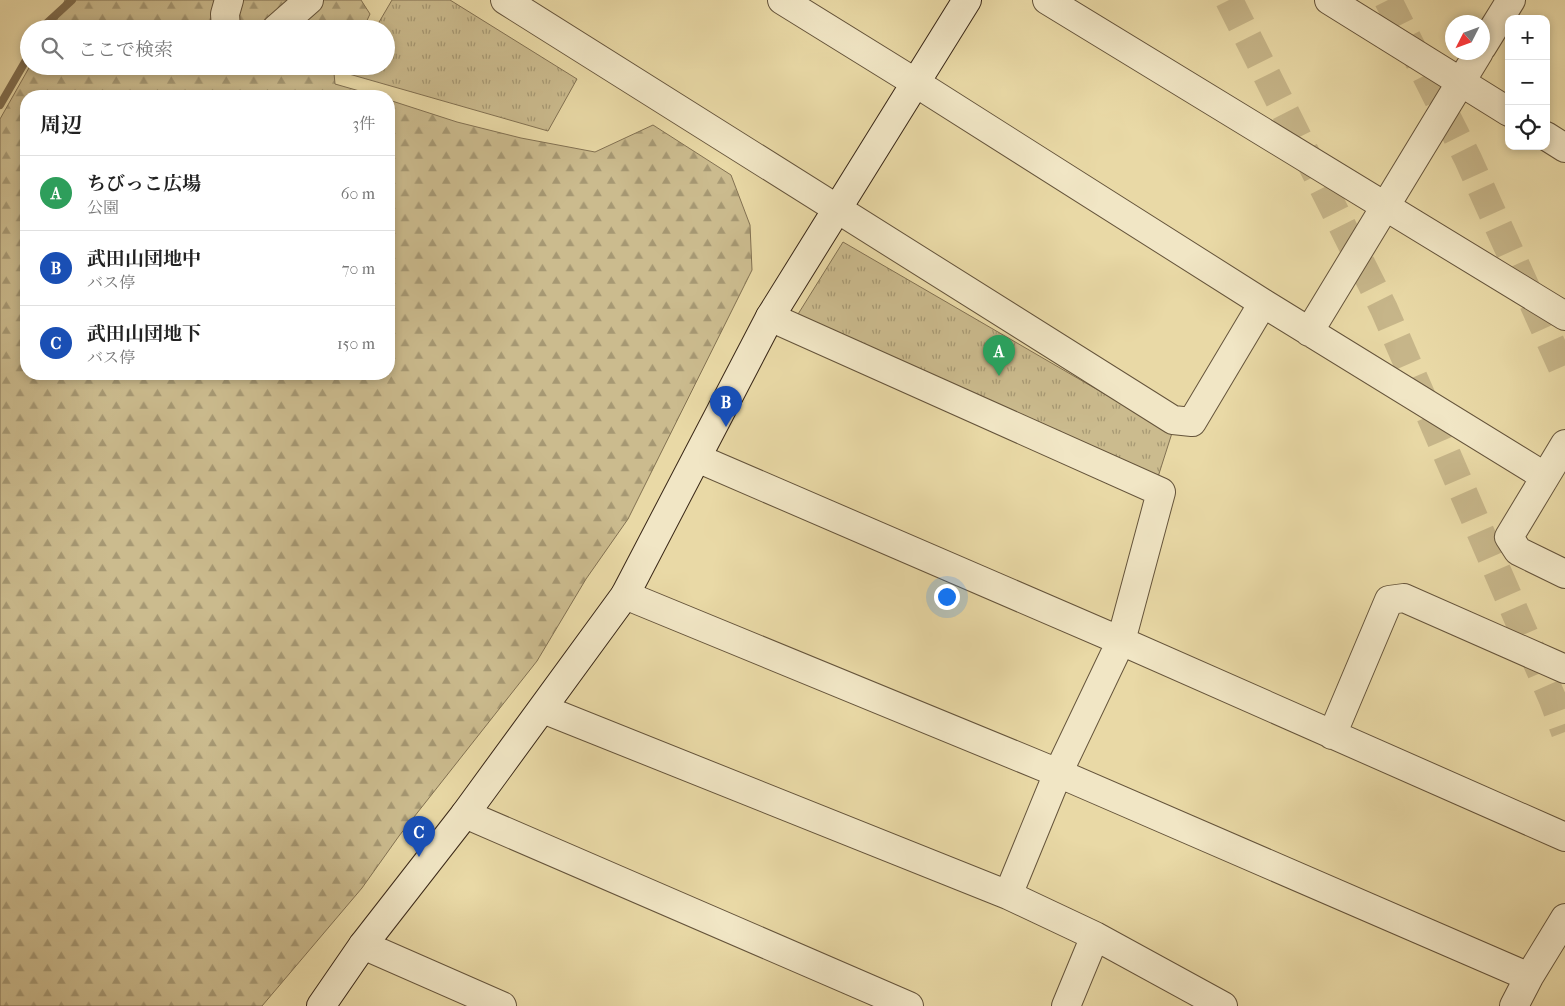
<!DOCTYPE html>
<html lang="ja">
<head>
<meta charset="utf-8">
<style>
  body { margin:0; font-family:"IM FELL French Canon","Noto Serif JP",serif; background:#f6f6f6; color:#222 }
  .controls { position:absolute; right:15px; top:15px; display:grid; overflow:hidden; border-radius:10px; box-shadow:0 2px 8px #0003 }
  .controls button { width:45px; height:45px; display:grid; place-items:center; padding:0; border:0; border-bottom:1px solid #e0e0e0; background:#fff; color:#222; font:25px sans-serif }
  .compass { position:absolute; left:1445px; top:15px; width:45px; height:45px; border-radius:50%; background:#fff; box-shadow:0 2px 8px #0003; rotate:228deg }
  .you { position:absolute; left:946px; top:596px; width:18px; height:18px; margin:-12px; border:4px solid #fff; border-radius:50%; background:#1a73e8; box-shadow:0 0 0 8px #1a73e833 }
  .badge { display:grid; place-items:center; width:32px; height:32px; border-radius:50%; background:#8f2418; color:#fff; font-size:16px; font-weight:700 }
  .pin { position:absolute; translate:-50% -41px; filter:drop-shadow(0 1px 2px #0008) }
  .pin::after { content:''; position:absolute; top:26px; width:18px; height:15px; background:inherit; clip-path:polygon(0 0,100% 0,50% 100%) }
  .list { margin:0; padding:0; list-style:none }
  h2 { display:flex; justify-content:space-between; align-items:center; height:65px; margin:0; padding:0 20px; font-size:21px }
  h2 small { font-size:16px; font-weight:400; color:#767676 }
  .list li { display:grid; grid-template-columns:32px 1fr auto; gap:15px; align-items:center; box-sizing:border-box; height:75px; padding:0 20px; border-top:1px solid #e0e0e0 }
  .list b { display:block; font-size:19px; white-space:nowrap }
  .list p { margin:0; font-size:16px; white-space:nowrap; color:#767676 }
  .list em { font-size:16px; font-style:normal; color:#767676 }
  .icon { flex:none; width:28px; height:28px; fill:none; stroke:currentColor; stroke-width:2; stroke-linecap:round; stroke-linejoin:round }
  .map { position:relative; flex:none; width:1565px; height:1006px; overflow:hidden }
  .search { position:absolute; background:#fff; box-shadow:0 2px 8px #0003; left:20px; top:20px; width:375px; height:55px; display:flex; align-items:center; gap:12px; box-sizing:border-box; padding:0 18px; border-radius:28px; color:#767676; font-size:19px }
  .panel { position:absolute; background:#fff; box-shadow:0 2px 8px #0003; left:20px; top:90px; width:375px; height:290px; border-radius:20px }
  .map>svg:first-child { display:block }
</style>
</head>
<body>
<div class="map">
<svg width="1565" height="1006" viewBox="0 0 1565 1006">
  <defs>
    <pattern id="forest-firs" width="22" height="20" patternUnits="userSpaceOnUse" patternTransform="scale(1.25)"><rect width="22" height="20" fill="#cbbb8e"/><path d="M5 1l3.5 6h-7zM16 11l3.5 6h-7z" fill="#a69873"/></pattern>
    <pattern id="park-tufts" width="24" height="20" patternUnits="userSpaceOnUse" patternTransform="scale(1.25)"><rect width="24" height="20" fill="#cbbb8e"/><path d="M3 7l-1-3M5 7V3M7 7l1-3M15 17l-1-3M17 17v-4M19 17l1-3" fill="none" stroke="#a69873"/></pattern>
  </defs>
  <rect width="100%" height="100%" fill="#e9d9a6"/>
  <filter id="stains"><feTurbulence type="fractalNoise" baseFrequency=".004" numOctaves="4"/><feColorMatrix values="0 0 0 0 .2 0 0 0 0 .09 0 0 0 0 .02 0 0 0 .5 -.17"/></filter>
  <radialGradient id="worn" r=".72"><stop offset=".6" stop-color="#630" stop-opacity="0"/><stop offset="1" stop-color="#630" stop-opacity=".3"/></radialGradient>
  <path fill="url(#forest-firs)" stroke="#827152" d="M65 0H361L370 14 363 29H53Z
    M30 66H339L334 73 335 84 377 96H26V374H389V100L457 122 521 138 595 152 653 125 731 175 750 225 752 270 628 519 586 579 537 661 399 836 362 888 262 1006H0V119Z"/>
  <path fill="url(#park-tufts)" stroke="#827152" d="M392 0H450L577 79 548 131 349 74 354 66H386V29H375Z
    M843 242 1172 433 1157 480 795 319Z"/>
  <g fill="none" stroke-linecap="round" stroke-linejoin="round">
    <path stroke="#7f6d4f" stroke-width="8" d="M44 29 47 23 72 0
      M0 105 29 55"/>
    <path stroke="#c6b589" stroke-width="28" stroke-dasharray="28 14" stroke-linecap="butt" d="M1229 0 1384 309 1553 700 1565 732
      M1388 0 1468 159 1565 374"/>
    <defs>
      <path id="street" d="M505 0 1173 420 1192 422 1263 303
        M782 0 916 83 1263 303 1544 476
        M1047 0 1565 316
        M1329 0 1509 112
        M226 29 225 14 229 0
        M276 29 309 0
        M1482 47 1511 0
        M1546 136 1565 148
        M770 317 1161 492 1121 641 1058 773 1008 895
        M1309 332 1479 52
        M1565 444 1509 537 1518 551 1565 574
        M697 458 1121 641 1565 837
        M625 595 1058 773 1529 977
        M543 709 1008 895 1095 936 1223 1006
        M1332 735 1389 600 1404 598 1565 669
        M465 814 909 1006
        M363 945 502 1006
        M1066 1006 1095 936
        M1514 1006 1529 977 1565 918"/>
      <path id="secondary" d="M321 1006 363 945 465 814 625 595 770 317 967 0"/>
    </defs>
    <use href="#street" stroke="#65543b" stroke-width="30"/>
    <use href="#secondary" stroke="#392717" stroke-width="30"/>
    <use href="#street" stroke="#f1e6c5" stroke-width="28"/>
    <use href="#secondary" stroke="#f1e6c5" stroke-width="28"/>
  </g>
  <rect width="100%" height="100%" filter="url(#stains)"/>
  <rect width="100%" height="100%" fill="url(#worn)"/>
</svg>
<div class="controls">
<button>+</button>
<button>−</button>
<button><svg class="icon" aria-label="locate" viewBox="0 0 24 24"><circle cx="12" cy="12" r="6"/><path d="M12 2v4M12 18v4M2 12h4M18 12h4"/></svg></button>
</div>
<svg class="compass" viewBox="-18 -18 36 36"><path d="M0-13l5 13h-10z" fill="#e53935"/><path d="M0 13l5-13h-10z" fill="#767676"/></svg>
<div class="you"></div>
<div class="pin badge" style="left:999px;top:376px;background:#2e9e5b">A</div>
<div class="pin badge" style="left:726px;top:427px;background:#1a4fb4">B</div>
<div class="pin badge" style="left:419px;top:857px;background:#1a4fb4">C</div>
<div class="search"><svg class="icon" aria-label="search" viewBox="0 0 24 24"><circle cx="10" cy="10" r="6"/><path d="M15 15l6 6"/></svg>ここで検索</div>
<section class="panel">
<h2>周辺<small>3件</small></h2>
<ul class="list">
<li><span class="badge" style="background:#2e9e5b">A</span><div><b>ちびっこ広場</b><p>公園</p></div><em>60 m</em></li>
<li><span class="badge" style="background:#1a4fb4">B</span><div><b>武田山団地中</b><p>バス停</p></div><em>70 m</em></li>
<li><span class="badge" style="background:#1a4fb4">C</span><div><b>武田山団地下</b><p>バス停</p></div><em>150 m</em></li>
</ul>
</section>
</div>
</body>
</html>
